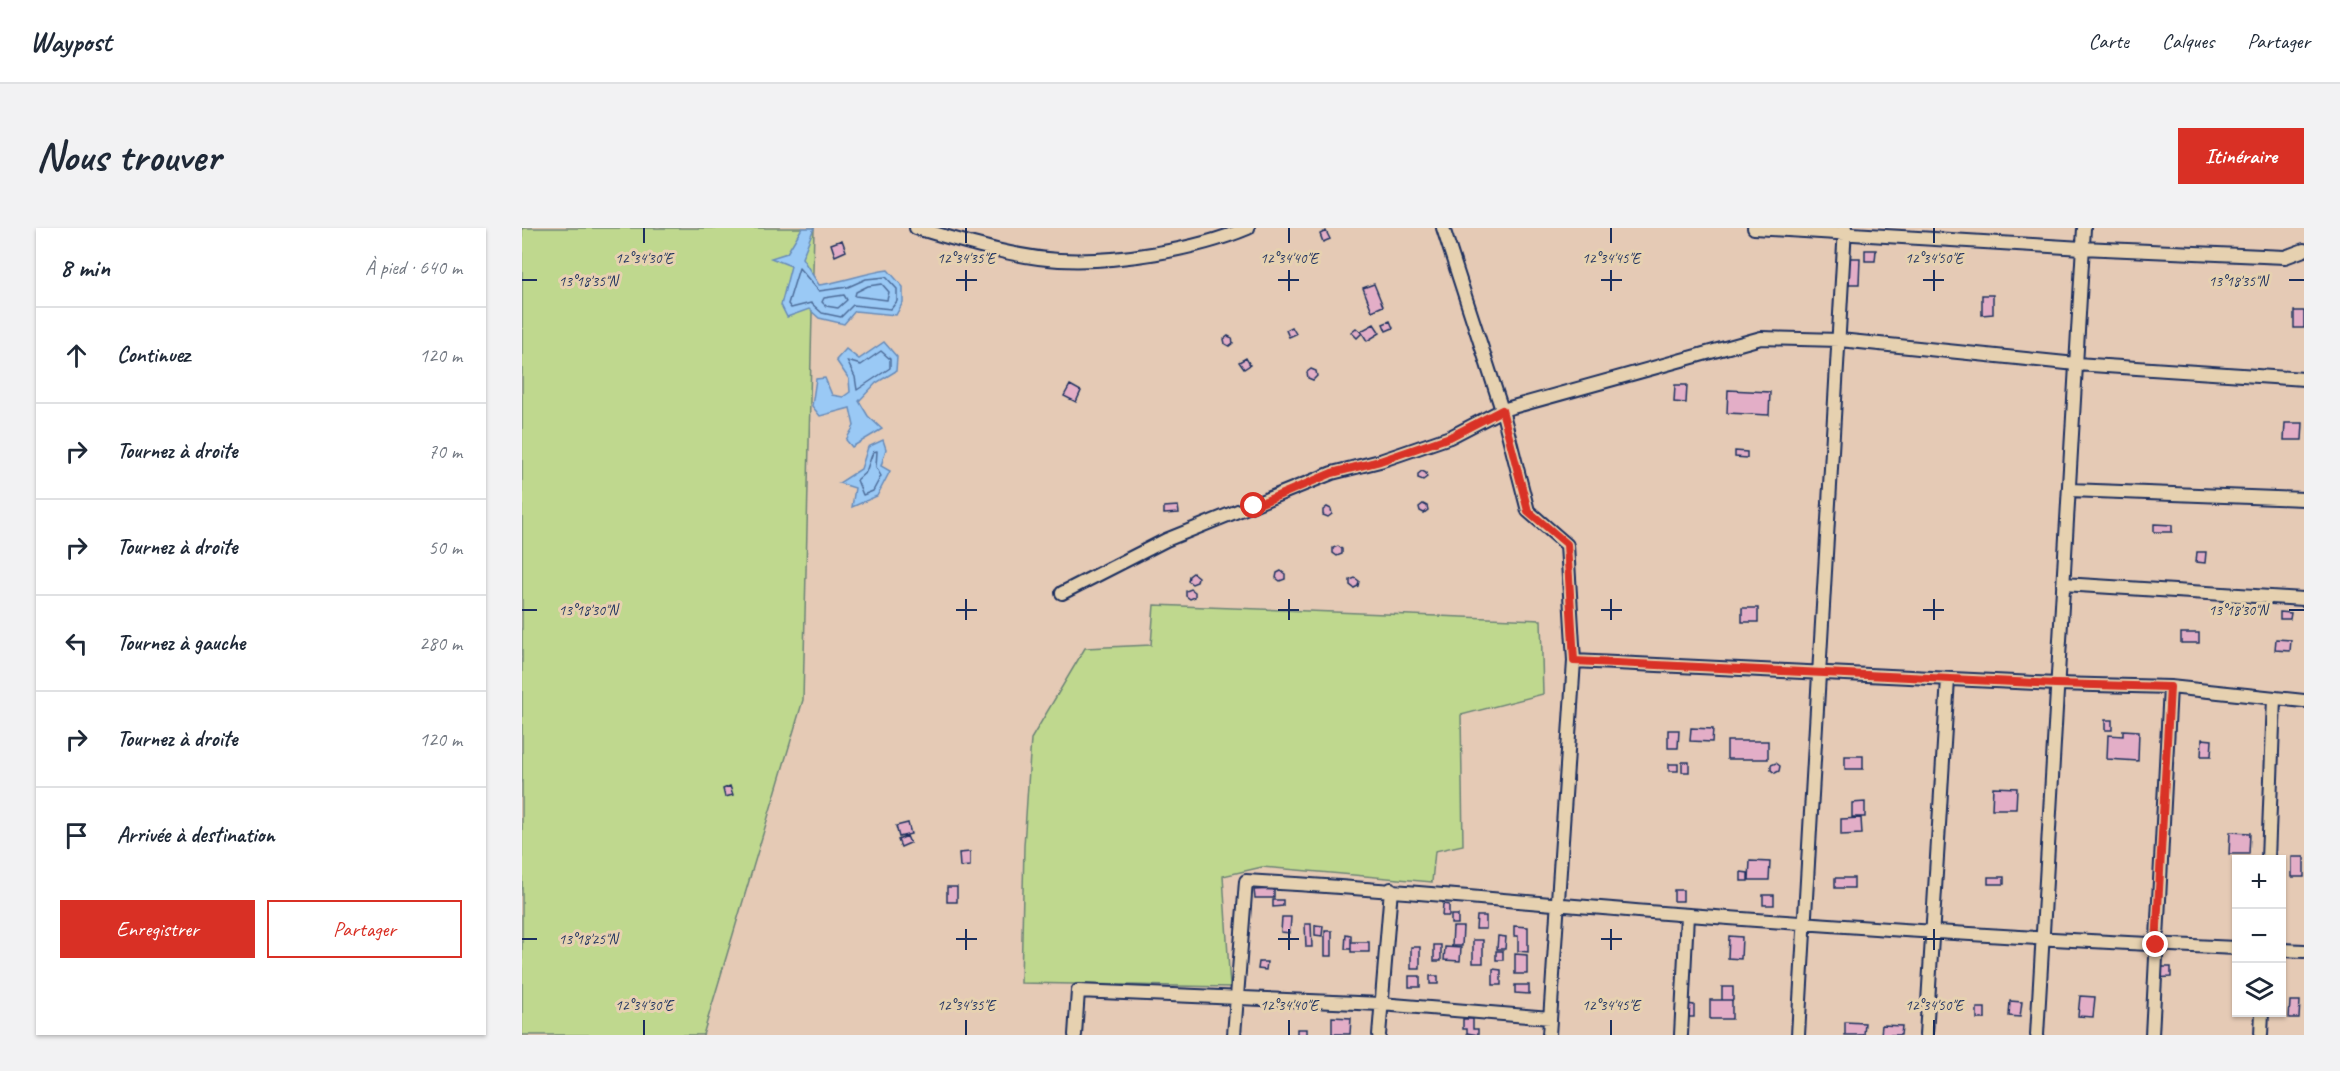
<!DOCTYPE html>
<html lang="fr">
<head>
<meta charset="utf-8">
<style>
  body { margin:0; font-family:Caveat,sans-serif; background:#f2f2f3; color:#1f2937 }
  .controls { position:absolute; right:18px; bottom:18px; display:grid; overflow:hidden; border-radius:0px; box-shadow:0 2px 4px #0004 }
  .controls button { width:54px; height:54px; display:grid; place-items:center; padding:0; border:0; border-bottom:2px solid #e0e1e3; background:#fff; color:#1f2937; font:30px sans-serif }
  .stop { position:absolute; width:18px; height:18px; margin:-14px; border:4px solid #d93025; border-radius:50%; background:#fff }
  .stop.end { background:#d93025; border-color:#fff; box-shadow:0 2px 6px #0008 }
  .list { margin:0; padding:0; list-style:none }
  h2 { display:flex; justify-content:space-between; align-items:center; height:78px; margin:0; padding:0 24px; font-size:26px }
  h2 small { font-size:20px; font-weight:400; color:#747a83 }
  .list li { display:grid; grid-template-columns:39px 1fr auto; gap:18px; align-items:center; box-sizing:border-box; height:96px; padding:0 24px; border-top:2px solid #e0e1e3 }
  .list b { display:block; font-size:22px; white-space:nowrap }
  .list em { font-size:20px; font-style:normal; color:#747a83 }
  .actions { display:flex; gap:12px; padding:18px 24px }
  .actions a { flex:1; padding:14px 0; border:2px solid #d93025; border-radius:0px; text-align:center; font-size:21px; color:#d93025 }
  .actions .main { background:#d93025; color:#fff }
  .icon { flex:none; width:33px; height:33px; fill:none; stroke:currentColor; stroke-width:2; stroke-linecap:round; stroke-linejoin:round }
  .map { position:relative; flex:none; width:1782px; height:807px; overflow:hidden; border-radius:0px }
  header { display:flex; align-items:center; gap:36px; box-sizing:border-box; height:84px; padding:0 30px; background:#fff; border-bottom:2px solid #e0e1e3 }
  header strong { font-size:28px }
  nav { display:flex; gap:33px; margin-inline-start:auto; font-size:21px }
  .intro { display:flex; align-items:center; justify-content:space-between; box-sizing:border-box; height:144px; padding:0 36px }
  h1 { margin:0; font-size:42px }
  .button { padding:15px 27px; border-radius:0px; background:#d93025; color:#fff; font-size:21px; font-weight:700 }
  main { display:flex; gap:36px; padding:0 36px }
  aside { flex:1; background:#fff; border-radius:0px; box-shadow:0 2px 4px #0004 }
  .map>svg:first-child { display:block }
</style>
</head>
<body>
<header>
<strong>Waypost</strong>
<nav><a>Carte</a><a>Calques</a><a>Partager</a></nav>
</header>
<div class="intro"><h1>Nous trouver</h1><a class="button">Itinéraire</a></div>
<main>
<aside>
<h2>8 min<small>À pied · 640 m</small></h2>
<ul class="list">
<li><svg class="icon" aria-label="ahead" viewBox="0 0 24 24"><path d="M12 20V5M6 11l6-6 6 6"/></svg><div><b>Continuez</b></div><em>120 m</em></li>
<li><svg class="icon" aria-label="right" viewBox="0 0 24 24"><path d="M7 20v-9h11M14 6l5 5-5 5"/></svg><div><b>Tournez à droite</b></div><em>70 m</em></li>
<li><svg class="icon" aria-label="right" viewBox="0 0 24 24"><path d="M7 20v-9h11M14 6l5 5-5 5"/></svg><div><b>Tournez à droite</b></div><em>50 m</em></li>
<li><svg class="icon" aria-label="left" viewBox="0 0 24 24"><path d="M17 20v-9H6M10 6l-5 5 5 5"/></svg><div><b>Tournez à gauche</b></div><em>280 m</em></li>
<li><svg class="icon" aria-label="right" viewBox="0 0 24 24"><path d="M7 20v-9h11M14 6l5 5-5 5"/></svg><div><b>Tournez à droite</b></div><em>120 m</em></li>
<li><svg class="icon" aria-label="arrive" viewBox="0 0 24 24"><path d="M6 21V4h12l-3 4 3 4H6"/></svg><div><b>Arrivée à destination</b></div></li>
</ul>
<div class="actions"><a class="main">Enregistrer</a><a>Partager</a></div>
</aside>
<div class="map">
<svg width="1782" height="807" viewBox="0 0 1782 807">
  <rect width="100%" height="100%" fill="#e5cab5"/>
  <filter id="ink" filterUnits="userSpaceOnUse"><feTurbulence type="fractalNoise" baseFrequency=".0167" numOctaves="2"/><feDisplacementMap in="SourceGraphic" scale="12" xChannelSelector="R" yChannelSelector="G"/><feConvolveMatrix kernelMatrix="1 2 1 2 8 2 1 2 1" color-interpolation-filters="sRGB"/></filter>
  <g filter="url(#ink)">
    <path fill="#bfd88e" stroke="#6d8476" stroke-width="1.5" d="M0 0H292L281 472 181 807H0Z
      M632 377 1019 392 1021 466 939 487 941 617 913 623 910 654 740 639 701 648 708 759 499 755 502 618 509 511 563 420 629 417Z"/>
    <path fill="#9ac9f5" stroke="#678bb9" stroke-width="1.5" d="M280 0H292L280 30 297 57C321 54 342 45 366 42L381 59V74L374 87 333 83 322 96 297 90 287 81 265 89 259 77 269 38 249 30 265 25Z
      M362 114 375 129 374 143 354 155 337 173 346 188 360 201 330 219 324 212 332 198 328 180 298 188 290 178 294 151 303 150 310 167 321 169 328 164 327 151 314 132 324 121 337 131Z
      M361 212 364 221 359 238 368 243 355 268 330 279 333 260 317 255 339 241 346 219Z"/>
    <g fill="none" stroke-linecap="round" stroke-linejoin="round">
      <path stroke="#4e6d9a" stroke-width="1.5" d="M277 40 297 63 326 59 344 51 364 49 375 61V73L369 81 331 77 319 89 300 85 289 75 269 80 266 76Z
        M360 56 367 64 365 72 333 68 334 64 346 58Z
        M322 67 325 72 316 80 304 78 300 74 302 70Z
        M359 123 368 131V140L335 162 333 149 325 133 339 137Z
        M355 223 354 239 359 248 351 263 341 267 335 252 344 244 351 224Z"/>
    </g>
    <path fill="#e3aec7" stroke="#1b2f5e" stroke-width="1.5" d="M804 3 808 11 801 14 798 6Z
      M320 12 324 23 313 28 309 16Z
      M1343 22H1354L1353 33H1343Z
      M1327 30H1338L1337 56H1327Z
      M852 56 861 78 850 83 841 60Z
      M1460 67H1471V86L1460 87Z
      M1772 83H1782V100H1772Z
      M868 93 871 100 864 103 861 96Z
      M852 96 858 105 845 113 839 103Z
      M770 99 774 106 767 109 764 102Z
      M834 100 840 105 835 110 829 104Z
      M706 108 710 110 711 115 707 118 703 116 702 111Z
      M724 130 728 137 722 141 717 134Z
      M789 141 794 143 795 148 791 152 786 150 785 144Z
      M548 157 559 163 554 174 542 168Z
      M1153 157H1165L1164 175 1152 174Z
      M1206 162 1248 164 1247 187 1205 185Z
      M1763 195H1781L1780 212H1762Z
      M1213 223 1225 224V230L1213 229Z
      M900 243 904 245 905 249 901 252 896 250V246Z
      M901 276 905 278 906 282 902 285 898 283 897 279Z
      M656 278 657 285 642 286V279Z
      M805 279 809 281 810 286 806 289 801 287V282Z
      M1632 296 1650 297V304H1632Z
      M816 318 820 321V326L815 328 811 325V320Z
      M1675 324H1684L1683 335 1674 334Z
      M759 343 763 346V351L758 353 754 350 755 345Z
      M671 345 676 349 675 354 670 356 666 353 667 348Z
      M833 350 837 353 836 358 832 360 828 357V352Z
      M669 361 673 364V369L668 371 664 368V363Z
      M1220 380H1236V394H1220Z
      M1758 384 1769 385 1768 391H1758Z
      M1659 405H1677V415H1659Z
      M1754 411 1769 412 1768 423 1753 422Z
      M1583 492H1590V502H1583Z
      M1169 500 1191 501 1190 514 1168 513Z
      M1146 502H1157L1156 520H1146Z
      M1601 502 1617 503 1616 533 1585 531 1586 507 1601 508Z
      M1680 511 1690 512 1689 528H1679Z
      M1205 513H1246V531H1205Z
      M1323 528H1341V541H1323Z
      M1160 534H1167V544H1160Z
      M1254 535 1258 538 1257 543 1253 545 1249 542V537Z
      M1147 536H1156V543H1147Z
      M208 558 211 567 203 569 201 561Z
      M1471 559 1495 560 1494 581H1470Z
      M1343 574V589H1330V575Z
      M1339 590 1340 606 1319 607V591Z
      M386 595 389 606 377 609 374 598Z
      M1708 604 1728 605 1727 626H1707Z
      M385 608 388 615 379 619 376 612Z
      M448 624V638L438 639 437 625Z
      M1770 629H1782V649H1770Z
      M1228 633 1248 634 1247 652H1227Z
      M1219 644 1226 645V653H1219Z
      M1466 649H1482V656H1466Z
      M1313 650H1332V660H1313Z
      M425 659H435V674H425Z
      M752 661V670H733L732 662Z
      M1152 662H1161V673H1152Z
      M1241 667H1252V677H1241Z
      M751 672H761V678L751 679Z
      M921 676 927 677V688H920Z
      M929 687H936V696H929Z
      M955 688H964V701H954Z
      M760 689H769L768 705 759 704Z
      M783 696H789L790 719H784Z
      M793 697 801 698 800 708 793 707Z
      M992 698 1006 699V724L996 723V708H992Z
      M931 699H941L940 718H930Z
      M803 703H810V728H803Z
      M824 706 829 707V721H823Z
      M976 708 984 709 983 721H975Z
      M1207 708 1220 709 1219 731 1206 730Z
      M951 712H961V735H951Z
      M829 714H847V724H829Z
      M912 717H919V733H912Z
      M889 719H898V741H889Z
      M923 719 939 720 938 733 922 732Z
      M974 723H981V732H974Z
      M993 726 1005 727V746H993Z
      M737 734H745L744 742 736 741Z
      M1629 739H1649V749L1630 750Z
      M971 741 979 742V757H971Z
      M887 748H898V759H887Z
      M908 748H916V756H908Z
      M993 757H1007V766L993 765Z
      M1200 759H1211V772H1200Z
      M1558 768 1573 769 1571 789 1556 788Z
      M1188 772H1210V791H1188Z
      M1488 773 1500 774 1498 789 1487 788Z
      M1768 773H1778L1777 790H1767Z
      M1165 776 1172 777V789H1165Z
      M1455 780H1463V791H1455Z
      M810 789 829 790 828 806H810Z
      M941 791H951V801H956V807L945 805V801H941Z
      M1323 794 1343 795 1342 807H1323Z
      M1360 797 1380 798 1379 807H1359Z
      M775 801H785V807H775Z"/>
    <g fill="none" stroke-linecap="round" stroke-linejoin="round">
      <defs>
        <path id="street" d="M394 0C440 13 490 29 537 32 594 35 674 22 726 0
          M921 0 980 182 1006 283 1045 317 1052 433 1027 807
          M1232 0 1560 20 1763 29 1782 22
          M1548 262 1782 271
          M1541 356 1782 371
          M540 365 644 312 810 245 858 233 928 209 980 182 1239 110 1318 112 1554 136 1782 151
          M1052 433 1535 456 1648 459 1782 473
          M1746 632 1752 470
          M1760 722 1782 723
          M553 807 556 763 859 776 1028 790
          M712 807 724 653C872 661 1019 676 1167 687 1349 701 1532 712 1714 720
          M857 807 869 661
          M1159 807 1165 687
          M1276 807 1323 0
          M1404 807 1426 451
          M1515 807 1562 0
          M1630 807 1648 459
          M1739 807 1740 784"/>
      </defs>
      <use href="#street" stroke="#1b2f5e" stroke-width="16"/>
      <use href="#street" stroke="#e6d1b0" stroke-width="12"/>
    </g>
  </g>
  <g fill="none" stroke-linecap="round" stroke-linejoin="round" filter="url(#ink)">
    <path stroke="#d93025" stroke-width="8" d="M732 278 810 245 858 233 928 209 980 182 1006 283 1045 316 1052 433 1534 456 1648 459 1634 717"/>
  </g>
  <path fill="none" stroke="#1b2f5e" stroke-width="2" d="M122 0V15M444 0V15M767 0V15M1089 0V15M1412 0V15M444 42V63M767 42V63M1089 42V63M1412 42V63M0 52H15M434 52H455M756 52H777M1079 52H1100M1401 52H1422M1767 52H1782M444 371V392M767 371V392M1089 371V392M1412 371V392M0 382H15M434 382H455M756 382H777M1079 382H1100M1401 382H1422M1767 382H1782M444 701V722M767 701V722M1089 701V722M1412 701V722M0 711H15M434 711H455M756 711H777M1079 711H1100M1401 711H1422M122 792V807M444 792V807M767 792V807M1089 792V807M1412 792V807"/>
  <g font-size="15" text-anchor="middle" fill="#1b2f5e" stroke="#e6d1b0" stroke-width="6" stroke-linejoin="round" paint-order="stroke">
    <text x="122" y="35">12°34'30"E</text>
    <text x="444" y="35">12°34'35"E</text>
    <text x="767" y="35">12°34'40"E</text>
    <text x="1089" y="35">12°34'45"E</text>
    <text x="1412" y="35">12°34'50"E</text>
    <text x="66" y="58">13°18'35"N</text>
    <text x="1716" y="58">13°18'35"N</text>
    <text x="66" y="387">13°18'30"N</text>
    <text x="1716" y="387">13°18'30"N</text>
    <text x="66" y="716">13°18'25"N</text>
    <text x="122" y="782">12°34'30"E</text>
    <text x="444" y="782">12°34'35"E</text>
    <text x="767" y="782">12°34'40"E</text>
    <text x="1089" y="782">12°34'45"E</text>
    <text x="1412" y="782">12°34'50"E</text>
  </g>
</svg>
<div class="controls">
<button>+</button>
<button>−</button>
<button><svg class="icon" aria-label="layers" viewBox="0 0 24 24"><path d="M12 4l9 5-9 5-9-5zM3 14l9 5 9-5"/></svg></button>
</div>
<div class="stop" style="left:732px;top:278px"></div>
<div class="stop end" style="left:1634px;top:717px"></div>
</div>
</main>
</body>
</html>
